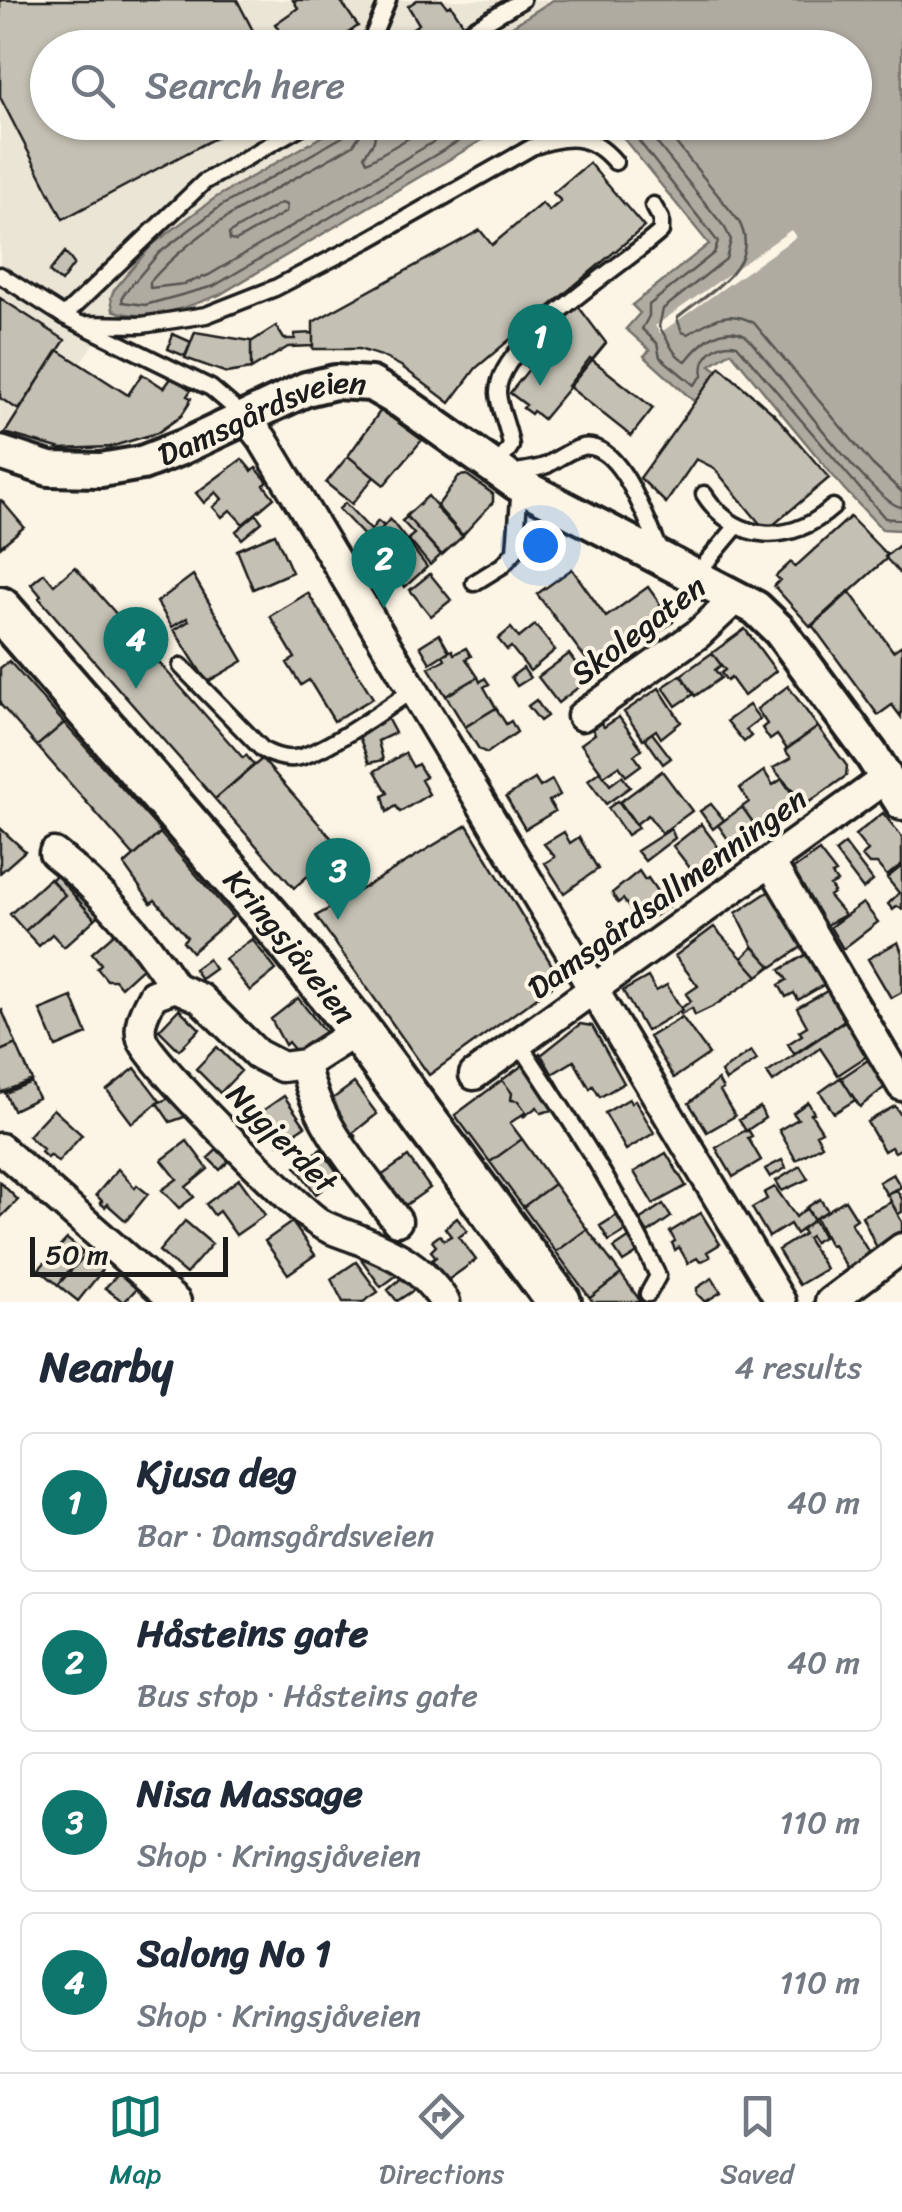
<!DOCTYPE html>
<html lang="en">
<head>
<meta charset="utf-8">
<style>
  body { margin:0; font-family:Sriracha,sans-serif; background:#f2f2f3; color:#1f2937 }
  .scale { position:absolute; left:30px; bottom:25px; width:198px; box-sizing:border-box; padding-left:10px; border:5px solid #1c1c1c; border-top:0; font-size:28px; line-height:35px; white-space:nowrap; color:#1c1c1c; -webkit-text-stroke:8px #fcf5e5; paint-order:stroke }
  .you { position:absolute; left:540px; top:545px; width:35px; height:35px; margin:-25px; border:8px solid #fff; border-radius:50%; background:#1a73e8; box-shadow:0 0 0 15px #1a73e833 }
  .badge { display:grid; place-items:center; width:65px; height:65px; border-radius:50%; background:#0f766e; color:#fff; font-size:32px; font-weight:700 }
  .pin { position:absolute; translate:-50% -82px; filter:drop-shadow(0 2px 5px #0008) }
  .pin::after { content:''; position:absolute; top:52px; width:35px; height:30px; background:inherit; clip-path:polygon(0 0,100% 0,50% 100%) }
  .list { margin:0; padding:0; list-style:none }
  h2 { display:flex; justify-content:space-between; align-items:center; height:130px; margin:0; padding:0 40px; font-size:42px }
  h2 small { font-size:32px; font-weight:400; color:#747a83 }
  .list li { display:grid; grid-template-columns:65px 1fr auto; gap:30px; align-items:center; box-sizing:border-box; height:140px; margin:0 20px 20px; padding:0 20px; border:2px solid #e0e1e3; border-radius:15px }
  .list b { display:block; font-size:38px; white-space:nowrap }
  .list p { margin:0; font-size:32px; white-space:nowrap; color:#747a83 }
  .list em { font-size:32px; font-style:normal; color:#747a83 }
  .icon { flex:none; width:55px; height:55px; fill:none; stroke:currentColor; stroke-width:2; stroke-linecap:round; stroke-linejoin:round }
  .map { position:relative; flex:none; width:902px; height:1302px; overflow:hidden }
  .search { position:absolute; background:#fff; box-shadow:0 2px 8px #0004; left:30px; right:30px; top:30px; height:110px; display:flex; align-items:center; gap:25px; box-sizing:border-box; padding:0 35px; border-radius:55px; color:#747a83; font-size:38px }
  .sheet { height:770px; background:#fff }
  nav { display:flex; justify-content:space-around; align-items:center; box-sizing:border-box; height:140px; border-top:2px solid #e0e1e3; background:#fff; font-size:28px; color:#747a83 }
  nav a { display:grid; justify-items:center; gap:5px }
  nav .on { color:#0f766e }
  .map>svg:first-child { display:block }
</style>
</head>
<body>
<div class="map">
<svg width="902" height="1302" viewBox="0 0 902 1302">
  <rect width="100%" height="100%" fill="#fcf5e5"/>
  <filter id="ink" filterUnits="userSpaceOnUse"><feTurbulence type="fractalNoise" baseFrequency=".01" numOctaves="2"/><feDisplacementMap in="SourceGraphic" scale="20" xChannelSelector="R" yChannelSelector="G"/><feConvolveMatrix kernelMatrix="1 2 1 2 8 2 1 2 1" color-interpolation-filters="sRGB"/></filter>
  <g filter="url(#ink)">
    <path fill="#ebe5d6" d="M0 0H553L486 43 488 47 48 48V122L511 123 219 295 191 306 146 315 116 313 0 474Z"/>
    <path fill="#b0aba1" stroke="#75726c" stroke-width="2.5" d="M553 0H902V526L899 530 882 529 844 489 731 352 710 365 718 371 696 403 644 356 650 350 626 329 640 313 632 305 709 244 611 123 854 122V48H478Z
      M347 122 511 123 219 295C187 307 145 324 113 310L111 297 114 290 152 245 215 198Z"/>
    <path fill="#fcf5e5" d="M791 230 796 237 660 333 655 326Z"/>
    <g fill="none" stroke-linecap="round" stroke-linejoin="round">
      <path stroke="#575551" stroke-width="2.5" d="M349 122 344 136 221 206 159 253 123 295 122 302 145 305 214 286 491 122
        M362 122 360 135 353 145C284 187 204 219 150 282V288L184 284 209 275 467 122
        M377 122 374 141 364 156 367 162 437 122
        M624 122 718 242 714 253 649 305V316L642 329 657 343 660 357 694 385 703 375C699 357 718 340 737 345L885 518 902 520
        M640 122 725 228 731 240 726 259 663 309 659 327C669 339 671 355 686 361 700 343 721 323 745 335 772 362 875 507 902 507
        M659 122 738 220C765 266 706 293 677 318L682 332 688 334C711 320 729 308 754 323L872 464 902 492
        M281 203 287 205 286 212 236 241 230 240 229 234 236 229Z"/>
    </g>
    <path fill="#c4c0b3" stroke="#1c1c1c" stroke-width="2.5" d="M0 0H237L262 48H48V122H245L63 219 0 97Z
      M293 0H340L358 26 327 48H291L275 24 298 8Z
      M417 0H442L447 7 451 5 464 25 426 48H381L419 24 408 6Z
      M589 163 644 227 476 368 450 403 401 366 381 356 359 349H313V322L480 230 492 245 542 203 549 211 561 201 553 193Z
      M65 252 74 264 61 282 49 272Z
      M0 298 65 340 19 410 0 398Z
      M575 302 606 343 543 419 533 411 531 414 523 408 526 405 510 393 529 369 521 362 532 348 536 351Z
      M276 326 284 339H295V334L313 333V346L288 347 251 369V342Z
      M195 332 251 341V369L227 373 185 358Z
      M173 334 191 342 185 356 168 349Z
      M58 350 128 395 142 374 164 388 172 377 191 390 187 396 191 398 189 404 181 416 157 433 110 447 61 449 5 433Z
      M590 358 653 408 631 436 568 386Z
      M720 367 775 415 829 478 766 531 714 468 696 459 666 503 640 478Z
      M381 410 422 440 384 485 348 456Z
      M348 456 374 477 352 504 326 483Z
      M242 459 252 471 256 468 268 482 264 485 274 498 243 524 230 510 222 517 213 507 222 499 216 492 204 503 196 493Z
      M467 475 493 494V502L462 536 436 508 459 476Z
      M428 496 463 536 442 555 406 516Z
      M1 500 24 527 0 547V501Z
      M345 503 371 530 378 521 384 526 370 542 339 509Z
      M256 514 262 522 242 539 236 531Z
      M407 517 441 555 430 565 408 539 414 534 402 521Z
      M850 517 887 555 886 559 811 627 774 586 780 580 776 576 791 562 795 567Z
      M390 519 427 567 405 587 399 579 391 585 384 576 392 570 391 567 370 542Z
      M275 534 292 572 253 589 237 550Z
      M902 543V576L885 557Z
      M75 567 243 758 246 755 254 765 215 799 39 598 41 596 31 584 44 573 54 585Z
      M572 569 606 617 648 587 673 622 598 675 537 594Z
      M430 574 451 600 431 616 410 590Z
      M193 575 243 661 207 682 174 630 189 621 187 618 172 627 157 602Z
      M849 591 893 651 902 645 901 717 892 705 878 715 812 625Z
      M308 593 373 698 334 721 309 680 301 685 287 663 295 658 270 616Z
      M535 625 555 650 530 671 511 647 507 650 498 639 511 628 519 638Z
      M745 629 776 671 744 696 731 678 727 681 721 673 725 670 712 653Z
      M439 634 449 651 430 663 420 646Z
      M466 648 471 656 466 659 478 677 446 696 429 668 445 659 443 655 452 650 454 654Z
      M712 653 721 665 715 670 721 678 695 696 681 675Z
      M569 654 588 680 558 703 538 677Z
      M9 661 64 723 37 746 0 704V668Z
      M523 668 530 678 517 686 511 677Z
      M681 675 694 694 676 706 663 687Z
      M478 677 480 682 485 678 489 684 484 687 496 708 465 727 446 696Z
      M788 686 818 727 787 749 777 735 770 740 762 728 767 724 757 709Z
      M659 688 681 722 661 738 656 730 643 739 624 712Z
      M536 700 547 716 540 721 528 706Z
      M749 705 760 719 746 730 751 736 744 742 727 721Z
      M496 708 506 724 511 721 517 732 487 753 479 749 465 727Z
      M386 716 395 733 378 741 383 760 369 763 357 731Z
      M619 717 642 749 634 755 641 765 626 776 619 766 604 776 581 744 595 734 592 729 601 723 604 727Z
      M64 723 161 832 134 856 37 746Z
      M818 727 847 766 846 776 805 805 773 768 791 758 785 750Z
      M652 733 671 758 663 764 645 738Z
      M405 753 413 767 418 764 426 777 421 780 429 794 400 812 396 806 387 812 383 796 388 793 375 771Z
      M262 759 340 848 294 888 215 799Z
      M600 771 610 785 622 776 630 787 606 804 588 780Z
      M662 771 692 811 662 833 648 815 636 824 620 802Z
      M764 771 773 785 782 779 802 808 763 836 742 807 749 802 740 788Z
      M535 779 540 787 552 780 560 795 549 801 555 811 525 829 506 797Z
      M618 801 638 828 627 835 608 808Z
      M711 804 724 820 713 829 700 811Z
      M742 807 762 835 738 853 718 825Z
      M883 813 902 837V864L887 876 877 864H869L862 856 868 851 855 835Z
      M701 824 728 860 700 881 673 846Z
      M467 825 561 980 429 1075 316 916 330 908 308 876 330 855 339 865 333 871 350 896Z
      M0 828 25 851 0 873Z
      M671 829 675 838 645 861 637 851Z
      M564 832 570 843 579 837 598 869 564 893 545 863 555 857 544 844Z
      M160 833 233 917 192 952 183 941 187 937 155 900 151 903 124 865Z
      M845 844 873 881 863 889 835 852Z
      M819 851 836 873 832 875 837 882 830 886 834 892 829 896 845 915 824 926 792 870Z
      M902 866V909L897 906 893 910 888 904 899 893 887 878Z
      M639 871 645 880 648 878 668 907 641 925 623 899 618 903 612 893Z
      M56 875 95 919 64 947 52 934 39 946 25 931 65 895 51 880Z
      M673 875 685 890 674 898 663 882Z
      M50 878 65 895 25 931 10 914Z
      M86 887 106 909 95 919 75 897Z
      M771 890 803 946 772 967 753 946 736 913Z
      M863 903 878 922 843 949 830 927Z
      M714 927 758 976 714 1006 695 1015 692 1008 681 1014V1008L691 1001 686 994 698 986 675 956Z
      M115 933 144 966 121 987 115 980H107L97 968 101 964 92 953Z
      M252 939 276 970 250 991 225 959Z
      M898 942 902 953V992L891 998 868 959Z
      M753 947 771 966 758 976 742 958Z
      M807 954 825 984 798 1000 794 993 786 997 779 985 787 980 780 970Z
      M208 959 215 969 201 979 194 969Z
      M648 977 656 991 667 985 682 1010 646 1031 623 991Z
      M829 990 846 1019 794 1054 788 1044 802 1035 799 1031 807 1026 797 1008Z
      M72 997 87 1034 56 1047 40 1010Z
      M298 998 325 1032 297 1053 288 1042 285 1045 271 1019Z
      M179 1009 200 1029 179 1050 159 1030Z
      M2 1010 16 1044 0 1051V1011Z
      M682 1017 709 1054 674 1078 649 1037Z
      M845 1021 867 1056 838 1075 820 1048 773 1082 767 1073Z
      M580 1024 592 1026 624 1083 600 1097 593 1086 590 1089 574 1061 552 1074 541 1055Z
      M16 1044 32 1080 0 1093V1051Z
      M217 1047 241 1071 220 1093 196 1069Z
      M751 1051 757 1060 726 1081 721 1072Z
      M540 1053 561 1089 548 1099 552 1110 541 1113 537 1107 523 1117 526 1112 518 1101 511 1100 512 1093 502 1080Z
      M868 1060 885 1087 860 1107 841 1078Z
      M135 1068 160 1101 132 1123 107 1090Z
      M841 1077 855 1100 834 1113 820 1092Z
      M502 1080 512 1093 511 1100 518 1101 526 1112 510 1123 522 1139 490 1162 455 1115Z
      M718 1080 723 1089 720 1091 735 1116 707 1132 689 1103Z
      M31 1082 38 1098 13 1110 5 1093Z
      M354 1083 377 1114 353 1133 356 1137 349 1142 327 1103Z
      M177 1095 190 1115 170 1122 157 1103Z
      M284 1096 305 1126 279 1144 258 1114Z
      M629 1099 631 1103 635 1100 654 1133 626 1150 605 1113Z
      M808 1102 814 1113 811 1114 822 1131 816 1134 822 1145 796 1160 779 1130 798 1119 793 1113Z
      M895 1106 902 1117V1148L895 1152 891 1147 884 1151 867 1122Z
      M760 1107 765 1118 746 1131 739 1120Z
      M53 1109 82 1135 58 1162 50 1155 47 1158 41 1152 43 1149 28 1136Z
      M744 1131H749L752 1136 748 1138 761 1160 733 1177 716 1148Z
      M522 1139 554 1184 523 1207 490 1162Z
      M187 1141 208 1169 186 1187 194 1197 179 1208 162 1190 177 1179 162 1160Z
      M223 1144 234 1156 220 1170 208 1158Z
      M321 1149 340 1176 316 1194 296 1167Z
      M666 1153 686 1186 653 1204 634 1172Z
      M408 1157 430 1188 403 1207 381 1176Z
      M782 1160 786 1168 770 1177 765 1169Z
      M800 1166 808 1179 782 1191 776 1181Z
      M118 1169 135 1188 137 1185 148 1194 126 1221 107 1204 105 1207 100 1203 102 1201 96 1195Z
      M893 1174 901 1187 887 1195 879 1182Z
      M239 1179 265 1215 236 1235 219 1211 214 1215 206 1204Z
      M0 1182 18 1200 0 1218Z
      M554 1184 587 1229 556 1252 523 1207Z
      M775 1187 796 1217 807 1208 814 1220 796 1234 790 1224 769 1237 752 1208 767 1199 764 1193Z
      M896 1189 902 1199V1212L898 1214 887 1194Z
      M820 1199 828 1211 813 1219 806 1208Z
      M845 1200 857 1219 851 1223 871 1256 848 1270 833 1245 830 1246 816 1218Z
      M891 1202 902 1222V1236L885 1249 883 1245 877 1248 862 1216Z
      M663 1204 671 1217 648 1233 639 1220Z
      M701 1213 720 1244 707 1252 710 1257 700 1262 697 1258 688 1263 679 1247 675 1250 672 1243 675 1241 670 1232Z
      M619 1214 629 1229 609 1241 600 1226Z
      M457 1218 467 1231 459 1237 476 1260 448 1280 432 1260 436 1257 431 1251 436 1246 432 1241 440 1235 444 1240 451 1236 445 1228Z
      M814 1220 823 1237 814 1242 810 1236 807 1238 826 1269 799 1285 778 1250 804 1234 801 1229Z
      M185 1221 212 1244 186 1274 159 1251Z
      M292 1222 315 1255 288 1274 265 1241Z
      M587 1229 621 1274 590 1298 556 1252Z
      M633 1235 642 1250 623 1262 614 1248Z
      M67 1239 83 1252 58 1285 39 1269Z
      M368 1250 404 1270 381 1287 359 1256Z
      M86 1254 102 1267 101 1272 78 1301 58 1285Z
      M356 1262 378 1292 363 1302H343L331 1279Z
      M121 1271 138 1287 124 1302 105 1288Z
      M408 1272 420 1286 397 1301 388 1290Z
      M621 1274 641 1302H593L590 1298Z
      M712 1278 721 1292 705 1302 697 1294V1288Z"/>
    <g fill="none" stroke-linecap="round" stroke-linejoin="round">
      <defs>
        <path id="service" d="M368 48 388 0
          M441 48 522 0
          M0 275 64 316 211 388 245 417
          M64 316 204 182 309 122
          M80 324 142 325 206 315 275 288 368 240 532 147C565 135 590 132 615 162
          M495 469 511 446C509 428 499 410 498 393 497 342 625 265 661 231V219L653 205
          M509 473C521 471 535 470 547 465 558 459 569 450 582 447 621 440 647 523 661 552
          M704 494C736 544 791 545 833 507
          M695 576 736 527
          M474 583 503 565 515 551 520 485
          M181 666 263 750C272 755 284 759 294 758 321 756 389 706 414 689
          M519 1043C569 1118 620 1194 658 1276L648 1294"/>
        <path id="minor" d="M245 417 263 440 781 1302
          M582 716 698 634 736 598
          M54 853C101 890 142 936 175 987
          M770 862 902 1086
          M358 1030 305 1064 282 1067 257 1054 200 998 175 987 153 995C146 1009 137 1023 142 1039 151 1064 291 1203 318 1222 328 1229 342 1233 353 1237 395 1254 419 1264 445 1302
          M305 1064C315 1124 361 1172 397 1221
          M474 1075 886 778
          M0 1148 176 1302
          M830 1302 902 1248"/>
        <g id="tertiary">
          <path id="s1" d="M0 453 49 469 101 470 142 463 183 447 306 389 335 382 371 384 402 402 516 483 756 608 780 631 871 754 902 803"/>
        </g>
        <g id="primary">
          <path id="s2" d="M0 609 280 931 358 1030 559 1302"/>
        </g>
      </defs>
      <use href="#service" stroke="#1c1c1c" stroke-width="21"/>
      <use href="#minor" stroke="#1c1c1c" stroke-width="35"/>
      <use href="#tertiary" stroke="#1c1c1c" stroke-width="40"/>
      <use href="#primary" stroke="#1c1c1c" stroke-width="50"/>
      <use href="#service" stroke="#fcf5e5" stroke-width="14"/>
      <use href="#minor" stroke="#fcf5e5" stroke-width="28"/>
      <use href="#tertiary" stroke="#fcf5e5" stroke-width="32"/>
      <use href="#primary" stroke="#fcf5e5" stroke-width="42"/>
    </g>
  </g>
  <g text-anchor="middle" stroke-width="8" stroke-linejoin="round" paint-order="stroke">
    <g font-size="32" fill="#1c1c1c" stroke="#fcf5e5">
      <text dy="11" stroke="none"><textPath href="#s1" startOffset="275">Damsgårdsveien</textPath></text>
      <text transform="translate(638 630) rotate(-37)" y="11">Skolegaten</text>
      <text transform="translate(667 893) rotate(-36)" y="11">Damsgårdsallmenningen</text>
      <text dy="11" stroke="none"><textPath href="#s2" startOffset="445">Kringsjåveien</textPath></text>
      <text transform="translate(282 1138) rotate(45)" y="11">Nygjerdet</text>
    </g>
  </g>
</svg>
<div class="scale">50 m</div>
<div class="you"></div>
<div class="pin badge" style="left:540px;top:386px">1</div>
<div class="pin badge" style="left:384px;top:608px">2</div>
<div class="pin badge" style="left:338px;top:920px">3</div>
<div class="pin badge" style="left:136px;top:689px">4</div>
<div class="search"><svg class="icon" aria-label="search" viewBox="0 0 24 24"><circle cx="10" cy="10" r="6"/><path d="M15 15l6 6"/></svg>Search here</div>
</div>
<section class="sheet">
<h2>Nearby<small>4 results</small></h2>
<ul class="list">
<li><span class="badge">1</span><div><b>Kjusa deg</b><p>Bar · Damsgårdsveien</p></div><em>40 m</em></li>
<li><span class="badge">2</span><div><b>Håsteins gate</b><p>Bus stop · Håsteins gate</p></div><em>40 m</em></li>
<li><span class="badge">3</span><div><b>Nisa Massage</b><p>Shop · Kringsjåveien</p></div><em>110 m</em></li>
<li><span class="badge">4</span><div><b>Salong No 1</b><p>Shop · Kringsjåveien</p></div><em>110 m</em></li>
</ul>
</section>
<nav>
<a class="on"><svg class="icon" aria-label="map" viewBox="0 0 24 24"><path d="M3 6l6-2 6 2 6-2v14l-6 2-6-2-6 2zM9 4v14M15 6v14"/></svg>Map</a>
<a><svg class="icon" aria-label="directions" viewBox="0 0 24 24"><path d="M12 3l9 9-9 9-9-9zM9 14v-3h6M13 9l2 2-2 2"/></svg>Directions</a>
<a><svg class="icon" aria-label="saved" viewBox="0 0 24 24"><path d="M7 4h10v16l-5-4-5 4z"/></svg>Saved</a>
</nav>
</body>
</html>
